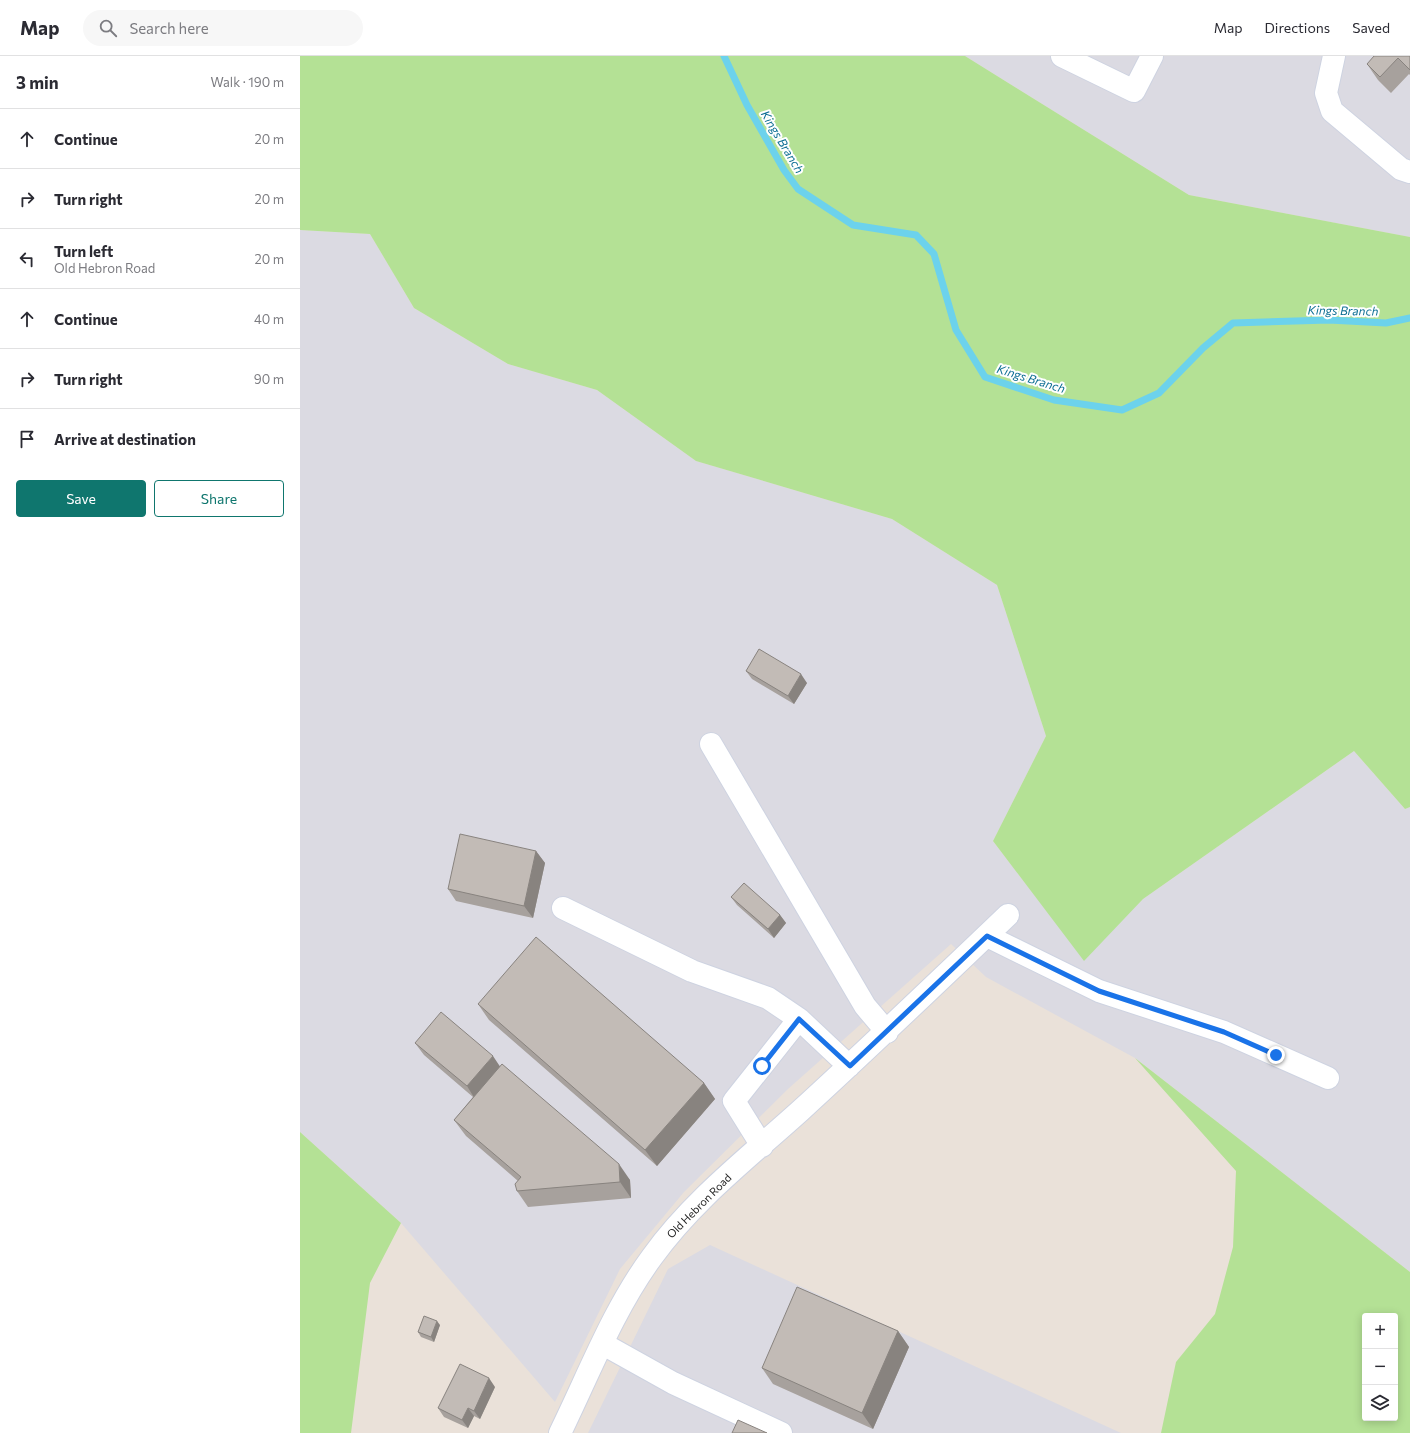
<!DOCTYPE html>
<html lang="en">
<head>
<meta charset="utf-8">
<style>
  body { margin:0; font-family:Commissioner,sans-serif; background:#f7f7f7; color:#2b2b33 }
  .controls { position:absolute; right:12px; bottom:12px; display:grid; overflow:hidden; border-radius:4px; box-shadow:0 2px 10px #0003 }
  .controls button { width:36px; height:36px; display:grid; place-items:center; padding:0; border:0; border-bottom:1px solid #e1e1e2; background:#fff; color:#2b2b33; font:20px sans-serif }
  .stop { position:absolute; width:12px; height:12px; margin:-9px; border:3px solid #1a73e8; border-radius:50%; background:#fff }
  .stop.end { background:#1a73e8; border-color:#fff; box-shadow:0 1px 4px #0008 }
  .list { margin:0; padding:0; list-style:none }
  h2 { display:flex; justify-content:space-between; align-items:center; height:52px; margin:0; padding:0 16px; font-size:17px }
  h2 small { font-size:13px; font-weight:400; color:#7c7c81 }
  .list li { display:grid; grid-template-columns:26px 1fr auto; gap:12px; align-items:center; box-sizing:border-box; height:60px; padding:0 16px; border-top:1px solid #e1e1e2 }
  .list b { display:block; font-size:15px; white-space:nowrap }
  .list p { margin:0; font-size:13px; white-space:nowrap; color:#7c7c81 }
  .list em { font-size:13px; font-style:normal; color:#7c7c81 }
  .actions { display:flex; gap:8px; padding:12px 16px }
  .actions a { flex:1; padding:9px 0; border:1px solid #0f766e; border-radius:4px; text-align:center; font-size:14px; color:#0f766e }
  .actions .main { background:#0f766e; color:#fff }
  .icon { flex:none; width:22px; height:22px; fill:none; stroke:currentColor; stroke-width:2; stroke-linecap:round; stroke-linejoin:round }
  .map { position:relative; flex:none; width:1110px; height:1377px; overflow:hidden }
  header { display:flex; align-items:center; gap:24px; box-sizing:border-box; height:56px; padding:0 20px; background:#fff; border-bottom:1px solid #e1e1e2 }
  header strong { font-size:19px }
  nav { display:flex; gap:22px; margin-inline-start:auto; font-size:14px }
  .search { width:280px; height:36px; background:#f7f7f7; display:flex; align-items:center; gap:10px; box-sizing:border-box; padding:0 14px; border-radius:22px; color:#7c7c81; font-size:15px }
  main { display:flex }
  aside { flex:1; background:#fff }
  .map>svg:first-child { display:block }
</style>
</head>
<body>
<header>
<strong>Map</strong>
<div class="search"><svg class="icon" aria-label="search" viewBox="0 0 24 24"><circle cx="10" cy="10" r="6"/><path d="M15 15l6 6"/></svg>Search here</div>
<nav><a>Map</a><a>Directions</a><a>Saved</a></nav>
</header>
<main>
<aside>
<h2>3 min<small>Walk · 190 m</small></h2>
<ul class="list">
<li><svg class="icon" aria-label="ahead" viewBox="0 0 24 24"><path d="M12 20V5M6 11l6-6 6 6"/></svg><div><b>Continue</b></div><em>20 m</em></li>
<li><svg class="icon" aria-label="right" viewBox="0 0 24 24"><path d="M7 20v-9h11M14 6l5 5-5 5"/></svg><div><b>Turn right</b></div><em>20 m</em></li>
<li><svg class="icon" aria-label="left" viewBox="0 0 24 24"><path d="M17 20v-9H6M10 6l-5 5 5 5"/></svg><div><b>Turn left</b><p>Old Hebron Road</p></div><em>20 m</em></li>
<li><svg class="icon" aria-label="ahead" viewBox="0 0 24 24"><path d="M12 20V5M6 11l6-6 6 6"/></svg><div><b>Continue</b></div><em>40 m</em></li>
<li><svg class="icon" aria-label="right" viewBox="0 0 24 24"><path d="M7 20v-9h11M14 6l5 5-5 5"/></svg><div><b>Turn right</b></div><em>90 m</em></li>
<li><svg class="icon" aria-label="arrive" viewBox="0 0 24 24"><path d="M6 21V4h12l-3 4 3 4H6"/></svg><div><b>Arrive at destination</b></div></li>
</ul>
<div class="actions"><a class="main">Save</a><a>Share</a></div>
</aside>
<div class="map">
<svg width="1110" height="1377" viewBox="0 0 1110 1377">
  <rect width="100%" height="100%" fill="#eae1d9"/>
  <path fill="#dbdae2" d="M665 0H1110V181L889 139Z
    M0 174 70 178 114 252 208 308 297 334 396 405 592 463 697 529 746 680 693 785 784 904 843 843 1054 695 1105 753 1110 751V1216L835 1002 686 921 651 888 488 1033 384 1136 320 1213 255 1346 101 1167 0 1076Z
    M410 1189 821 1377H288L368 1213Z"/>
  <path fill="#b4e195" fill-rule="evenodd" d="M0 0H665L889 139 1110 181V751L1105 753 1054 695 843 843 784 905 693 785 746 680 697 529 592 463 396 405 297 334 208 308 114 252 70 178 0 174Z
    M835 1002 1110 1216V1377H861L876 1306 915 1258 933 1191 936 1115ZM1065 1260H1095V1362H1065Z
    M0 1076 101 1167 70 1227 51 1377H0Z"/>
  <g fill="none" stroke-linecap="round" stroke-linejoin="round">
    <path stroke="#6cd2ec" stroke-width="7" d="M424 0 447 49 484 114 498 133 553 169 616 179 634 198 656 274 685 321 754 344 822 354 859 337 903 292 933 267 1029 264 1086 267 1110 262"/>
    <defs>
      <path id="minor" d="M762 0 834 35 852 0
        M1034 0 1026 37 1032 55 1101 113 1110 116
        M411 688 565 950 587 976
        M263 852 392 915 468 942 499 963
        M687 880 799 935 924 976 1028 1022
        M462 1090 434 1045 499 963 549 1010
        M303 1288 373 1327 481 1377
        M260 1377C289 1318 313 1254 352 1201 392 1145 449 1101 500 1055 570 991 639 925 708 859"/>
    </defs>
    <use href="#minor" stroke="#ced3e1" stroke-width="24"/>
    <use href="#minor" stroke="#fff" stroke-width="22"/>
  </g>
  <path fill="#a7a19d" d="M1110 0V19L1109 18 1091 37 1078 24 1067 8Z
    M446 615 507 627 494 648 452 623Z
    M236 795 245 807 233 862 156 845 148 833Z
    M431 841 480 859 486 867 474 882 437 849Z
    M178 948 404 1027 415 1043 357 1110 189 964Z
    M115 987 200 1010 330 1124 331 1142 228 1151 217 1135 218 1125 166 1080 154 1064 173 1041 124 999Z
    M140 1269 134 1286 121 1281 118 1276Z
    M598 1275 609 1291 573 1373 473 1328 462 1312Z
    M195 1331 180 1363 174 1360 168 1372 144 1361 138 1352Z"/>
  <path fill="#88837f" d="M501 618 507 627 494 648 488 640Z
    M236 795 245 807 233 862 224 850Z
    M480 859 486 867 474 882 468 873Z
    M193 1000 201 1012 175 1043 167 1030Z
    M404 1027 415 1043 357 1110 345 1094Z
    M319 1108 330 1124 331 1142 320 1126Z
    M137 1265 140 1269 134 1286 131 1281Z
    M598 1275 609 1291 573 1373 562 1357Z
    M189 1322 195 1331 180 1363 174 1355Z
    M168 1352 174 1360 168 1372 162 1364Z"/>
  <path fill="#c2bbb6" stroke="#88837f" d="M1074 0H1110V14L1098 2 1080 21 1067 8Z
    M459 593 501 618 488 640 446 615Z
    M160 778 236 795 224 850 148 833Z
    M444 827 480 859 468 873 431 841Z
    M236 881 404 1027 345 1094 178 948Z
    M141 956 193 1000 167 1030 115 987Z
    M202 1008 319 1108 320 1126 217 1135 215 1128 221 1121 154 1064Z
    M497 1231 598 1275 562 1357 462 1312Z
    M124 1260 137 1265 131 1281 118 1276Z
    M160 1308 189 1322 174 1355 168 1352 162 1364 138 1352Z
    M438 1364 467 1377H432Z"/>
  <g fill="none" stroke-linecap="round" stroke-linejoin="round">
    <path stroke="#1a73e8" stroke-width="5" d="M462 1010 499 963 550 1010 687 880 799 935 924 976 976 999"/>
  </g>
  <g text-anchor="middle" stroke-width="4" stroke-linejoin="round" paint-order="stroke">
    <g font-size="11" fill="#272727" stroke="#fff">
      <text transform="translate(399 1150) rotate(-45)" y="4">Old Hebron Road</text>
    </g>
    <g font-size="12" font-style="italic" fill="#0f6f94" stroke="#fff">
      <text transform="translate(482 86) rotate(59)" y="4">Kings Branch</text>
      <text transform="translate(1043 255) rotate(1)" y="4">Kings Branch</text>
      <text transform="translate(731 323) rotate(17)" y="4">Kings Branch</text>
    </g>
  </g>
</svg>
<div class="controls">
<button>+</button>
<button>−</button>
<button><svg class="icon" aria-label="layers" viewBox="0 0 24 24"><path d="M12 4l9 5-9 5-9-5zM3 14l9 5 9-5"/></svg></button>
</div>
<div class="stop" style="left:462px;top:1010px"></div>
<div class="stop end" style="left:976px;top:999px"></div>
</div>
</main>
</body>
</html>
